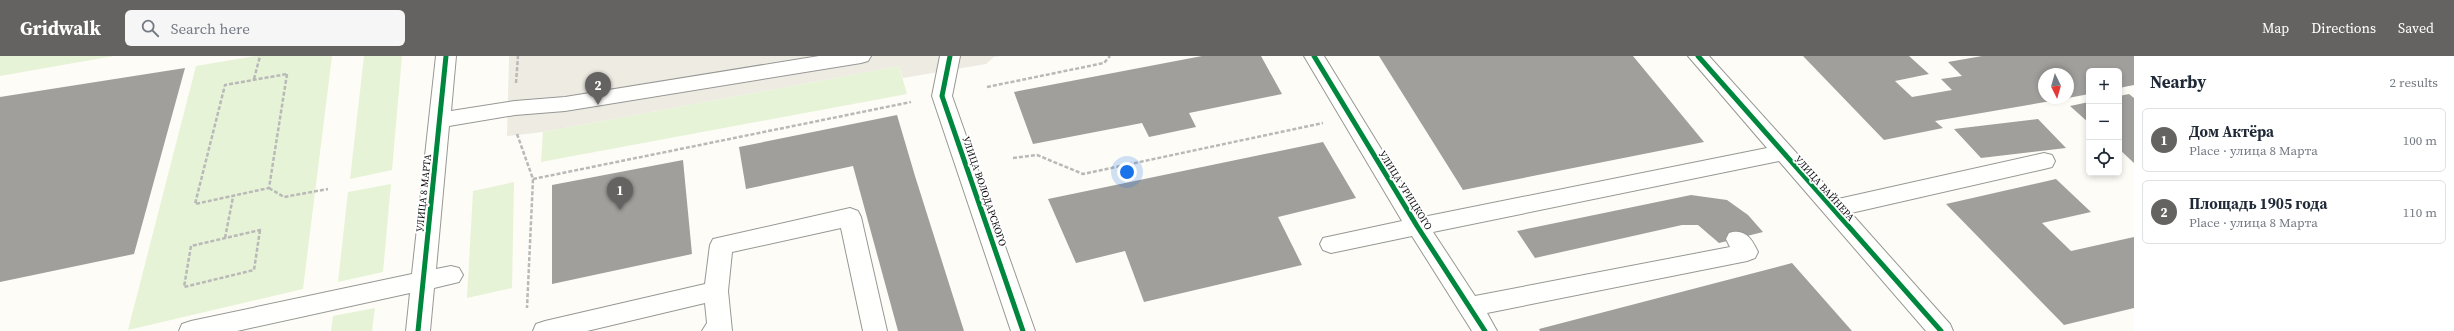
<!DOCTYPE html>
<html lang="en">
<head>
<meta charset="utf-8">
<style>
  body { margin:0; font-family:"Source Serif 4",serif; background:#f6f6f7; color:#1f2937 }
  .controls { position:absolute; right:12px; top:12px; display:grid; overflow:hidden; border-radius:6px; box-shadow:0 2px 6px #0003 }
  .controls button { width:36px; height:36px; display:grid; place-items:center; padding:0; border:0; border-bottom:1px solid #e0e1e3; background:#fff; color:#1f2937; font:20px sans-serif }
  .compass { position:absolute; left:2038px; top:12px; width:36px; height:36px; border-radius:50%; background:#fff; box-shadow:0 2px 6px #0003; rotate:175deg }
  .you { position:absolute; left:1127px; top:116px; width:14px; height:14px; margin:-10px; border:3px solid #fff; border-radius:50%; background:#1a73e8; box-shadow:0 0 0 6px #1a73e833 }
  .badge { display:grid; place-items:center; width:26px; height:26px; border-radius:50%; background:#646362; color:#fff; font-size:13px; font-weight:700 }
  .pin { position:absolute; translate:-50% -33px; filter:drop-shadow(0 1px 2px #0008) }
  .pin::after { content:''; position:absolute; top:21px; width:14px; height:12px; background:inherit; clip-path:polygon(0 0,100% 0,50% 100%) }
  .list { margin:0; padding:0; list-style:none }
  h2 { display:flex; justify-content:space-between; align-items:center; height:52px; margin:0; padding:0 16px; font-size:17px }
  h2 small { font-size:13px; font-weight:400; color:#747a83 }
  .list li { display:grid; grid-template-columns:26px 1fr auto; gap:12px; align-items:center; box-sizing:border-box; height:64px; margin:0 8px 8px; padding:0 8px; border:1px solid #e0e1e3; border-radius:6px }
  .list b { display:block; font-size:15px; white-space:nowrap }
  .list p { margin:0; font-size:13px; white-space:nowrap; color:#747a83 }
  .list em { font-size:13px; font-style:normal; color:#747a83 }
  .icon { flex:none; width:22px; height:22px; fill:none; stroke:currentColor; stroke-width:2; stroke-linecap:round; stroke-linejoin:round }
  .map { position:relative; flex:none; width:2134px; height:275px; overflow:hidden }
  header { display:flex; align-items:center; gap:24px; box-sizing:border-box; height:56px; padding:0 20px; background:#646362; color:#fff }
  header strong { font-size:19px }
  nav { display:flex; gap:22px; margin-inline-start:auto; font-size:14px }
  .search { width:280px; height:36px; background:#f6f6f7; display:flex; align-items:center; gap:10px; box-sizing:border-box; padding:0 14px; border-radius:6px; color:#747a83; font-size:15px }
  main { display:flex }
  aside { flex:1; background:#fff }
  .map>svg:first-child { display:block }
</style>
</head>
<body>
<header>
<strong>Gridwalk</strong>
<div class="search"><svg class="icon" aria-label="search" viewBox="0 0 24 24"><circle cx="10" cy="10" r="6"/><path d="M15 15l6 6"/></svg>Search here</div>
<nav><a>Map</a><a>Directions</a><a>Saved</a></nav>
</header>
<main>
<div class="map">
<svg width="2134" height="275" viewBox="0 0 2134 275">
  <rect width="100%" height="100%" fill="#fdfcf7"/>
  <path fill="#e7f3d7" d="M0 0H114L0 20Z
    M255 0H332L303 233 128 274 196 10Z
    M364 0H402L392 114 350 123Z
    M899 10 907 38 541 106 543 76Z
    M514 126 512 232 467 242 473 135Z
    M391 128 383 216 338 226 348 136Z
    M375 252 372 275H331L333 260Z"/>
  <path fill="#edebe2" d="M509 0H1001L994 1 986 8 903 22 899 10 543 76 507 80Z"/>
  <path fill="#a19f9c" d="M1202 0H1261L1282 38 1189 57 1196 71 1149 81 1142 67 1033 88 1014 36Z
    M1379 0H1633L1704 86 1463 134Z
    M1803 0H1909L1929 18 1895 25 1912 41 1952 34 1941 23 1962 20 1948 6 1982 0H2134V29L2119 32V15H2089V38L2068 42V18H2044V42L2063 43 1935 65 1943 72 1884 84Z
    M185 12 134 198 0 226V41Z
    M2129 38 2134 42V107L2119 93V40Z
    M2089 46V67L2070 50Z
    M897 59 915 120 964 275H898L853 110 746 133 739 91Z
    M2038 63 2066 92 1981 102 1954 73Z
    M1323 86 1356 142 1278 161 1302 209 1144 246 1125 195 1076 207 1048 143Z
    M683 104 692 198 552 228V129Z
    M2056 123 2091 156 2042 167 2071 195 2134 181V252L2064 269 1946 148Z
    M1691 139 1727 144 1748 159 1763 176 1719 187 1698 169H1682L1535 202 1517 175Z
    M1792 207 1852 275H1540L1539 273Z"/>
  <g fill="none" stroke-linecap="round" stroke-linejoin="round">
    <defs>
      <path id="minor" d="M436 0H456L451 55 515 45 565 41 819 0H871L868 5 861 7 565 55 515 59 449 70 436 213 451 210 459 212 463 219 459 226 434 232 430 275H406L410 237 237 275H179L182 268 191 265 412 218Z
        M940 0H960L952 40 1035 275H1011L932 40Z
        M1304 0H1324L1423 161 1767 92 1688 0H1709L1838 143 2044 97 2052 99 2055 105 2052 111 2044 113 1851 157 1950 268 1953 275H1926L1779 105 1433 176 1475 240 1730 191 1726 183 1729 177C1745 172 1752 183 1758 196L1755 202 1747 205 1487 257 1497 275H1472L1412 180 1331 197 1323 194 1320 188 1323 182 1402 165Z
        M850 152 858 155 861 161 887 275H863L841 172 732 196 728 235 732 275H702L707 267 705 247 587 275H533L536 268 545 265 705 228 710 189 713 183Z"/>
    </defs>
    <use href="#minor" stroke="#979795" stroke-width="2"/>
    <path stroke="#b9b9b8" stroke-width="2.5" stroke-dasharray="4 2" stroke-linecap="butt" d="M287 18 269 132 195 148 225 29Z
      M254 23 260 0
      M516 27 518 0
      M987 31 1104 7 1110 0
      M517 78 533 123 527 252
      M1013 102 1037 99 1083 118 1323 67
      M533 123 911 46
      M269 132 284 141 328 133
      M260 174 254 214 184 231 191 190Z
      M225 182 233 141"/>
    <use href="#minor" fill="#fffffe" fill-rule="evenodd"/>
    <defs>
      <path id="cycleway" d="M950 0 942 40 1023 275
        M1314 0 1417 170 1485 275
        M1698 0 1941 275
        M418 275 446 0"/>
    </defs>
    <use href="#cycleway" stroke="#fff" stroke-width="8"/>
    <use href="#cycleway" stroke="#00873e" stroke-width="5"/>
  </g>
  <g text-anchor="middle" stroke-width="4" stroke-linejoin="round" paint-order="stroke">
    <g font-size="10" fill="#111" stroke="#fff">
      <text transform="translate(1825 132) rotate(48)" y="4">УЛИЦА ВАЙНЕРА</text>
      <text transform="translate(1406 134) rotate(58)" y="4">УЛИЦА УРИЦКОГО</text>
      <text transform="translate(985 135) rotate(71)" y="4">УЛИЦА ВОЛОДАРСКОГО</text>
      <text transform="translate(423 137) rotate(-84)" y="4">УЛИЦА 8 МАРТА</text>
    </g>
  </g>
</svg>
<div class="controls">
<button>+</button>
<button>−</button>
<button><svg class="icon" aria-label="locate" viewBox="0 0 24 24"><circle cx="12" cy="12" r="6"/><path d="M12 2v4M12 18v4M2 12h4M18 12h4"/></svg></button>
</div>
<svg class="compass" viewBox="-18 -18 36 36"><path d="M0-13l5 13h-10z" fill="#e53935"/><path d="M0 13l5-13h-10z" fill="#747a83"/></svg>
<div class="you"></div>
<div class="pin badge" style="left:620px;top:154px">1</div>
<div class="pin badge" style="left:598px;top:49px">2</div>
</div>
<aside>
<h2>Nearby<small>2 results</small></h2>
<ul class="list">
<li><span class="badge">1</span><div><b>Дом Актёра</b><p>Place · улица 8 Марта</p></div><em>100 m</em></li>
<li><span class="badge">2</span><div><b>Площадь 1905 года</b><p>Place · улица 8 Марта</p></div><em>110 m</em></li>
</ul>
</aside>
</main>
</body>
</html>
